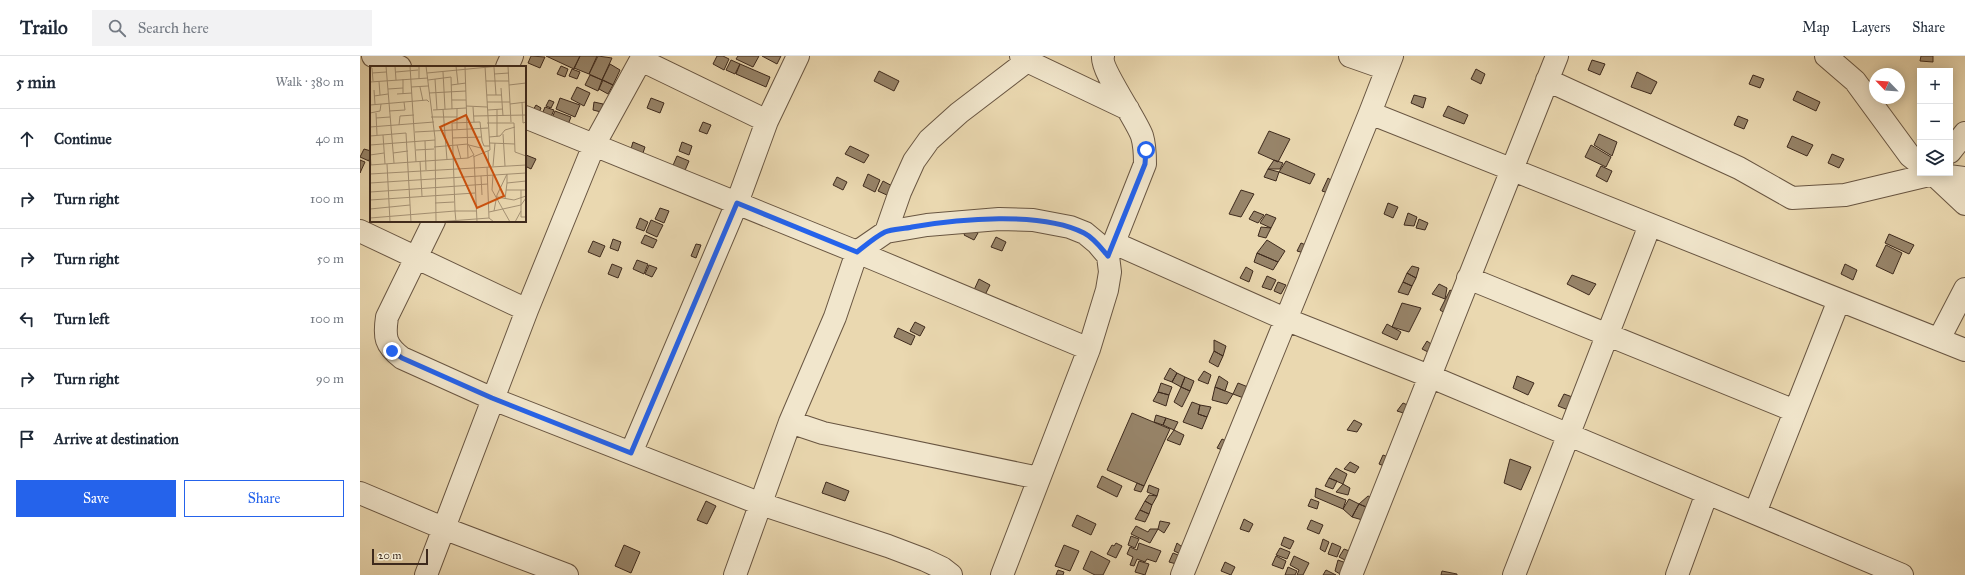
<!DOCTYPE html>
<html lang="en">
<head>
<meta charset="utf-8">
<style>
  body { margin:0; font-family:"IM FELL Great Primer",serif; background:#f2f2f3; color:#1f2937 }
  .controls { position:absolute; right:12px; top:12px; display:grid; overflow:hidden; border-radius:0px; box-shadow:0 2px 10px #0003 }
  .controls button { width:36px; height:36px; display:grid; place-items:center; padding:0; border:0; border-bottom:1px solid #e0e1e3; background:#fff; color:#1f2937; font:20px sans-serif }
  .compass { position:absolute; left:1509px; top:12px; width:36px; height:36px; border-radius:50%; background:#fff; box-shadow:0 2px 10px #0003; rotate:295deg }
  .scale { position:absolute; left:12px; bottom:10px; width:56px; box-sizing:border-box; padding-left:4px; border:2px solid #3e2a1d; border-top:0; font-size:11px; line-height:14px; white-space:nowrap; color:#3e2a1d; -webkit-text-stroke:3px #f1e6cc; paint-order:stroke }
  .stop { position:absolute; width:12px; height:12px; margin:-9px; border:3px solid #2563eb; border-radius:50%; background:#fff }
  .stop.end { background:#2563eb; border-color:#fff; box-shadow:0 1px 4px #0008 }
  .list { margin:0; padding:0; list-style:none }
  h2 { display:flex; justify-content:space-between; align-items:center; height:52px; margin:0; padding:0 16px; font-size:17px }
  h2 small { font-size:13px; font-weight:400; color:#747a83 }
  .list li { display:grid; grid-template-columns:26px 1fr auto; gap:12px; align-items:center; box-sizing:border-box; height:60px; padding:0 16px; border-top:1px solid #e0e1e3 }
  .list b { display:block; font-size:15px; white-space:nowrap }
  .list em { font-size:13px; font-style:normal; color:#747a83 }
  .actions { display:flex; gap:8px; padding:12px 16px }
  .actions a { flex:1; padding:9px 0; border:1px solid #2563eb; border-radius:0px; text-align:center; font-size:14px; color:#2563eb }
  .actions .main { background:#2563eb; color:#fff }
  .icon { flex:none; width:22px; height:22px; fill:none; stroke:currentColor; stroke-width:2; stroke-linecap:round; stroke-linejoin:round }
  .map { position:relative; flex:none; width:1605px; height:519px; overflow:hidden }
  header { display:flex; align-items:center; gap:24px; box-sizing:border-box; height:56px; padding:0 20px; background:#fff; border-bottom:1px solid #e0e1e3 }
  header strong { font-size:19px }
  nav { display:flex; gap:22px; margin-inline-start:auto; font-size:14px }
  .search { width:280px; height:36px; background:#f2f2f3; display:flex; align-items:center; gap:10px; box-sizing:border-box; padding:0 14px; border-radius:0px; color:#747a83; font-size:15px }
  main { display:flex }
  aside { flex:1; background:#fff }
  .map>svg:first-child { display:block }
</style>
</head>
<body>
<header>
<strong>Trailo</strong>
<div class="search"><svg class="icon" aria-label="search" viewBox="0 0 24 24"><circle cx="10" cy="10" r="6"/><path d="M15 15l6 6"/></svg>Search here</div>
<nav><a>Map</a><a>Layers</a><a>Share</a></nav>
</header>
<main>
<aside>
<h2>5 min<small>Walk · 380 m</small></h2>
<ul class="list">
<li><svg class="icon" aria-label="ahead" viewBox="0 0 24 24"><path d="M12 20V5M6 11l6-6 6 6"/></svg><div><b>Continue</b></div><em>40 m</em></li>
<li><svg class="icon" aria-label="right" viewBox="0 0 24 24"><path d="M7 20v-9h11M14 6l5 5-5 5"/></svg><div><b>Turn right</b></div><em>100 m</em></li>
<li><svg class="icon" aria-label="right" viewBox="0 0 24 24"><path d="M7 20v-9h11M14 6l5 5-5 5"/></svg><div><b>Turn right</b></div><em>50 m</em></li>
<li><svg class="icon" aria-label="left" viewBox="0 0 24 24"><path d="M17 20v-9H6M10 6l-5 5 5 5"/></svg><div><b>Turn left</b></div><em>100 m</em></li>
<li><svg class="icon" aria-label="right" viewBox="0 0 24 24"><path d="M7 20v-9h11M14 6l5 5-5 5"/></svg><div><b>Turn right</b></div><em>90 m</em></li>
<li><svg class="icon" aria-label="arrive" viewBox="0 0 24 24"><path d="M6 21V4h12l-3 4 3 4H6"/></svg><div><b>Arrive at destination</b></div></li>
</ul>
<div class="actions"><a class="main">Save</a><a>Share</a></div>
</aside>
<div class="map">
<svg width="1605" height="519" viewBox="0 0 1605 519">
  <rect width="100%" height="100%" fill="#ead8b0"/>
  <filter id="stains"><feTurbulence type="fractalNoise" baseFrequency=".005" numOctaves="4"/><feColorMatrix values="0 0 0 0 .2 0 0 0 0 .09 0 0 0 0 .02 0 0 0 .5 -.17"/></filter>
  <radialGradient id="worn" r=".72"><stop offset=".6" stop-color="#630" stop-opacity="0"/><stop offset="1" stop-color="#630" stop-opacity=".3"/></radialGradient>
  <path fill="#978469" stroke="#3e2a1d" d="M171 0 185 1 180 12 168 7Z
    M186 0H220L214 13Z
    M220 0H237L229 18 214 12Z
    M238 0 252 2 242 24 229 18Z
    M357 0H363L369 3 364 14 353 8Z
    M378 0H399L393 11 376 3Z
    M402 0H421L417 8Z
    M1561 0H1573V6L1560 5Z
    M371 4 380 8 375 18 366 14Z
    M1232 4 1245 8 1240 19 1228 14Z
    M250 8 260 14 253 29 242 24Z
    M380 8 410 21 406 31 376 18Z
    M201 10 208 13 205 21 197 18Z
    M212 13 220 16 217 23 209 20Z
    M1116 13 1125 18 1121 28 1111 23Z
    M519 15 539 25 534 35 514 25Z
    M1277 16 1297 26 1291 38 1271 31Z
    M230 19 242 24 238 35 225 29Z
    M1393 19 1404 23 1400 32 1389 28Z
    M243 24 253 29 248 38 239 33Z
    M217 31 230 37 224 50 211 43Z
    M1437 35 1460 46 1456 55 1433 44Z
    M1054 39 1066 42 1063 52 1051 47Z
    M200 42 220 49 215 61 196 53Z
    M291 42 304 47 300 57 287 52Z
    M189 44 194 46 191 52 186 50Z
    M234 46 243 48 241 56 233 54Z
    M176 49 181 52 178 59 172 56Z
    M1088 50 1108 59 1104 68 1083 60Z
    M185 51 194 54 189 65 181 61Z
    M195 55 211 61 207 71 191 64Z
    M1378 60 1388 64 1384 73 1374 69Z
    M343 66 351 69 347 78 339 75Z
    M909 75 930 83 918 106 898 97Z
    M1239 78 1257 86 1252 100 1234 89Z
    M1432 80 1453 89 1447 100 1427 91Z
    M273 86 285 91 282 100 270 96Z
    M322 86 332 90 329 99 319 95Z
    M1231 89 1251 101 1246 111 1225 101Z
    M490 90 509 99 504 107 485 98Z
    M4 93 11 95 9 105 0 101Z
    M1472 98 1484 103 1479 112 1468 107Z
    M166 99 176 103 171 113 165 110Z
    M317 100 329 105 323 119 311 114Z
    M0 104 5 106 0 117Z
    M914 104 923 107 920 113H908Z
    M926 105 955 118 950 128 919 116Z
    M1241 110 1252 115 1247 126 1236 120Z
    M908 113 919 116 916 125 904 121Z
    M508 118 520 124 515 136 503 130Z
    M477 121 487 126 483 134 473 129Z
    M968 122 976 128 971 138 962 135Z
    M523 125 534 131 529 140 518 135Z
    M881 134 894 138 881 161 869 158Z
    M1028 147 1038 151 1033 162 1024 158Z
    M300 152 309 155 304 167 295 163Z
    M894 155 904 159 898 167 889 163Z
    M1048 157 1057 161 1054 170 1044 169Z
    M906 158 916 162 911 172 900 167Z
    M280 162 288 166 284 175 276 172Z
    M1059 163 1068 167 1065 174 1056 172Z
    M291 164 303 169 297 181 286 176Z
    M901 171 911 172 906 182 898 180Z
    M608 172 618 177 614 184 604 179Z
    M1529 178 1554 189 1549 198 1525 187Z
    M285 179 297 184 293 192 281 187Z
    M636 181 646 186 642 195 631 191Z
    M253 183 261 186 258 195 250 192Z
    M907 184 925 195 918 206 897 197Z
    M233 185 245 190 240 201 228 196Z
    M941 187 948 190 944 197 937 195Z
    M336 188 341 189 336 202 331 200Z
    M1526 189 1542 197 1533 218 1516 210Z
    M897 197 918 206 913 214 894 206Z
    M277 204 288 208 284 218 273 213Z
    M252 208 262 212 258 222 248 218Z
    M1485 208 1497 214 1493 224 1481 218Z
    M289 209 297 212 292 221 285 218Z
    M1052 210 1059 212 1056 222 1047 217Z
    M886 211 893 215 889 226 880 222Z
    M1047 217 1056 222 1052 230 1043 226Z
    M1212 219 1236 228 1229 239 1207 228Z
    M907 220 916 224 911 234 902 231Z
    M619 223 630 229 625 239 614 234Z
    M918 226 926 229 921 238 914 235Z
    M1043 226 1052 230 1048 239 1038 236Z
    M1079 228 1087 232 1085 243 1072 238Z
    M1090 234 1099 239 1088 259 1080 254Z
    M1042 247 1061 252 1049 276 1032 271Z
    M555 266 565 271 560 280 550 275Z
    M1027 268 1041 276 1037 284 1022 277Z
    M538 272 555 280 551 289 534 281Z
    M854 284 866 290 863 300 854 295Z
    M1067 285 1075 291 1072 298 1062 293Z
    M854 295 863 300 858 311 849 306Z
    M810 312 817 317 812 326 804 323Z
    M844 315 851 319 848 328 838 324Z
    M817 317 825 321 821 331 812 326Z
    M859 320 868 326 865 335 855 331Z
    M1157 320 1174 327 1168 339 1153 332Z
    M825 321 834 325 830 335 821 331Z
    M801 327 812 331 809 339 798 336Z
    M878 327 893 333 889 344 873 338Z
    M821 331 830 335 822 351 814 346Z
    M855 331 873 338 867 348 852 344Z
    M798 336 809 339 806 350 793 345Z
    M1204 338 1218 343 1216 357 1198 350Z
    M832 346 840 349 838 358 847 361 842 373 823 366Z
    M1043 347 1052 351 1050 359 1037 355Z
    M840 349 851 351 847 361 838 358Z
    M772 357 810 373 784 430 747 414Z
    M796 359 806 362 803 369 794 366Z
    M806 362 818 366 814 374 803 369Z
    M994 364 1002 368 997 376 987 374Z
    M814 374 824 379 820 389 807 384Z
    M862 383 868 386 865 395 857 392Z
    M1023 399 1033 403 1029 412 1019 408Z
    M1150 403 1171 411 1161 434 1144 427Z
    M990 406 999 411 995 417 984 413Z
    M976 412 987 418 983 428 969 422Z
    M742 420 762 430 757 441 737 431Z
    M969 422 977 425 973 433 965 430Z
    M466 426 489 435 485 445 462 437Z
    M777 427 784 430 781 436 774 434Z
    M983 428 990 432 988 439 976 436Z
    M789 429 799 433 797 440 787 436Z
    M956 432 986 444 983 453 955 441Z
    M789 439 797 440 792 449 785 445Z
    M1008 440 1016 443 1011 453 999 448Z
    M951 443 959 446 957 453 948 450Z
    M989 443 999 448 992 461 983 453Z
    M346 445 356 450 347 468 337 464Z
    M785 445 792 449 789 458 780 454Z
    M999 448 1011 453 1006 465 992 461Z
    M780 454 789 458 785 466 775 463Z
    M717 459 736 468 731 479 712 470Z
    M884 463 893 468 889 476 880 473Z
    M951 464 963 469 959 478 947 473Z
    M800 465 810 467 804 477 798 473Z
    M776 470 788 476 790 473H798L790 487 771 478Z
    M771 480 779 483 775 492 768 489Z
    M924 481 934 485 930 493 921 489Z
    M963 483 969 486 965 496 960 493Z
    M756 487 762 490 756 502 747 498 752 489 754 490Z
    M779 487 801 495 796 506 787 503 785 506 777 503 774 510 770 509 773 501 767 498 770 491 777 494Z
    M817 487 826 494 823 499 814 495Z
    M972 487 981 491 977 501 968 498Z
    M264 489 280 496 271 517 255 510Z
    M704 489 719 495 710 515 695 510Z
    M920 492 930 496 927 503 916 499Z
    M984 493 992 496 987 505 979 501Z
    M731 495 750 505 743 519H735L723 513Z
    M813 497 823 501 820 509 809 506Z
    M916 500 926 505 923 513 912 509Z
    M934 500 949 507 943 519H937L939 514 930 509Z
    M978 504 986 507 980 518 975 515Z
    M779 505 789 508 785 519 775 516Z
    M865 506 875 511 871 519 861 515Z
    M928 511 937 515 935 519H925Z
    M698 514 704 516 703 519H696Z
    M966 514 976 519H963Z
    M1082 515 1097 518V519H1081Z"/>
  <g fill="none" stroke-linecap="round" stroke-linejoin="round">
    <defs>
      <path id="minor" d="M13 0 40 11
        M661 0 667 5 768 53
        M743 0C740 13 776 63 782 80 785 90 785 98 785 108L749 199
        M990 0 1027 13
        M1466 0 1495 25 1550 100 1560 108
        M281 4 407 65
        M147 11 152 0
        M1187 24 1379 112 1432 142 1485 139 1573 118 1605 122
        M1010 57 1605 294
        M165 61 497 196 729 293
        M1590 96 1605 77
        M1572 117 1605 148
        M74 165 27 261C24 281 25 289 42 302L133 343 401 448 528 490 565 504 582 512 591 519
        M0 175 167 254
        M526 176 540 136 554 105 569 84 599 57 667 5
        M754 187 925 263 1069 320 1542 519
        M1108 222 1435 355
        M1579 283 1605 233
        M430 366 463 377 679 422
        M271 397 377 147 407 65 438 0
        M0 437 83 472 207 519
        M1395 457 1479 244
        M66 519 167 254 234 89 283 0
        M375 519 430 366 475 261 497 196 526 176 567 169 639 163 673 164 710 171 725 177 737 187 748 200 750 216 747 234 729 293 642 519
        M822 519 1010 57 1032 0
        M991 519 1197 0
        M1154 519 1290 169
        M1317 519 1347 437"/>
    </defs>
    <use href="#minor" stroke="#695642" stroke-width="24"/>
    <use href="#minor" stroke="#f1e6cc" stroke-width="22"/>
  </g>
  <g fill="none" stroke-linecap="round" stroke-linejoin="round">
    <path stroke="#2563eb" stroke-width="5" d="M32 295 42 302 132 342 271 397 377 147 497 196C506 189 515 181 525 176 532 173 544 173 552 171 598 163 681 155 724 177 734 182 741 192 748 200L785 108 786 94"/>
  </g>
  <g transform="translate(10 10)">
    <rect width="156" height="156" fill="#ead8b0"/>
    <path fill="none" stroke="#a59275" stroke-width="1" d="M16 0 24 97M25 0 26 14M40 0 46 96M49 0V13M56 0 65 72 66 155M86 0 88 18M95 0 98 92M138 0 141 56M0 1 2 2 3 15M124 1 126 29M26 6 48 4M73 6 75 43M2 7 16 6M57 7 129 0M124 8 139 7M33 13V28M65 13 67 44M58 14 81 11 82 43M9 15 10 29M116 15H139M0 16 58 12M81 19 96 17M139 19 156 17M41 21 58 20M50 21 53 35M131 22 133 50M18 23 33 22M4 24 5 38M59 27 96 25M27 28 42 27M117 29H131M4 30 18 28M82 34H96M117 36H140M152 36 153 57 156 56M140 38 156 36M0 39 57 34 59 36M96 40 117 41M103 41 104 56M73 43 77 94M87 43V63M127 43V71M63 44 96 42M118 44 133 43M19 45 35 44 34 36M0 47 10 45 11 38M6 47 7 69M104 50 156 49M61 51H87M6 52 20 51M117 57H144L145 86 156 90M29 59 30 50 44 49M0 61 64 56M45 66 118 62M133 68 135 100M13 69 15 98M0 70 36 67 41 156M119 71 130 70 135 64 145 61M82 72 111 71M55 75 56 104M120 77 145 78M0 79 65 74M87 79 91 93M99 79 111 82M46 84 64 83M118 85 119 101M0 86 1 99M23 87 38 85M0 89 14 87M103 91 120 84 115 0M104 91 107 156M50 95 52 130M17 98 20 156M0 99 98 92 104 89 98 78 64 81M123 100 125 77M117 101 119 152M0 108 156 99M137 108V117L156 115M123 109 122 124 140 156M111 110 112 129M0 117 156 107M136 124H156M151 124V151H156M0 126 118 118M127 131 144 134 156 130M135 133 137 117M0 134 105 127M65 137 84 136M0 143 40 139M106 145H85L82 57 110 56 112 75 114 80H120M124 145 127 129 137 108M119 146 151 139 156 132M0 152 85 145 86 156M66 156 119 152 124 156M145 156 151 145"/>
    <path fill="#ce520f" fill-opacity="0.15" stroke="#ce520f" stroke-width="2" d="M96 49 134 130 107 142 70 61Z"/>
    <rect width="156" height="156" fill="none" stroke="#3e2a1d" stroke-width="2"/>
  </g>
  <rect width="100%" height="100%" filter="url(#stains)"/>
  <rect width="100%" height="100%" fill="url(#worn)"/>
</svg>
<div class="controls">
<button>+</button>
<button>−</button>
<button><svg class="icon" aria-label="layers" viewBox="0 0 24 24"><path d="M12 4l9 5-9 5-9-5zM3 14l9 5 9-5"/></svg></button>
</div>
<svg class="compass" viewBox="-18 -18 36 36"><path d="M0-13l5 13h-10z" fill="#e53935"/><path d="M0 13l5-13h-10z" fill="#747a83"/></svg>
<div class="scale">20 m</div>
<div class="stop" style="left:786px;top:94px"></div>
<div class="stop end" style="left:32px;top:295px"></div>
</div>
</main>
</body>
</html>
